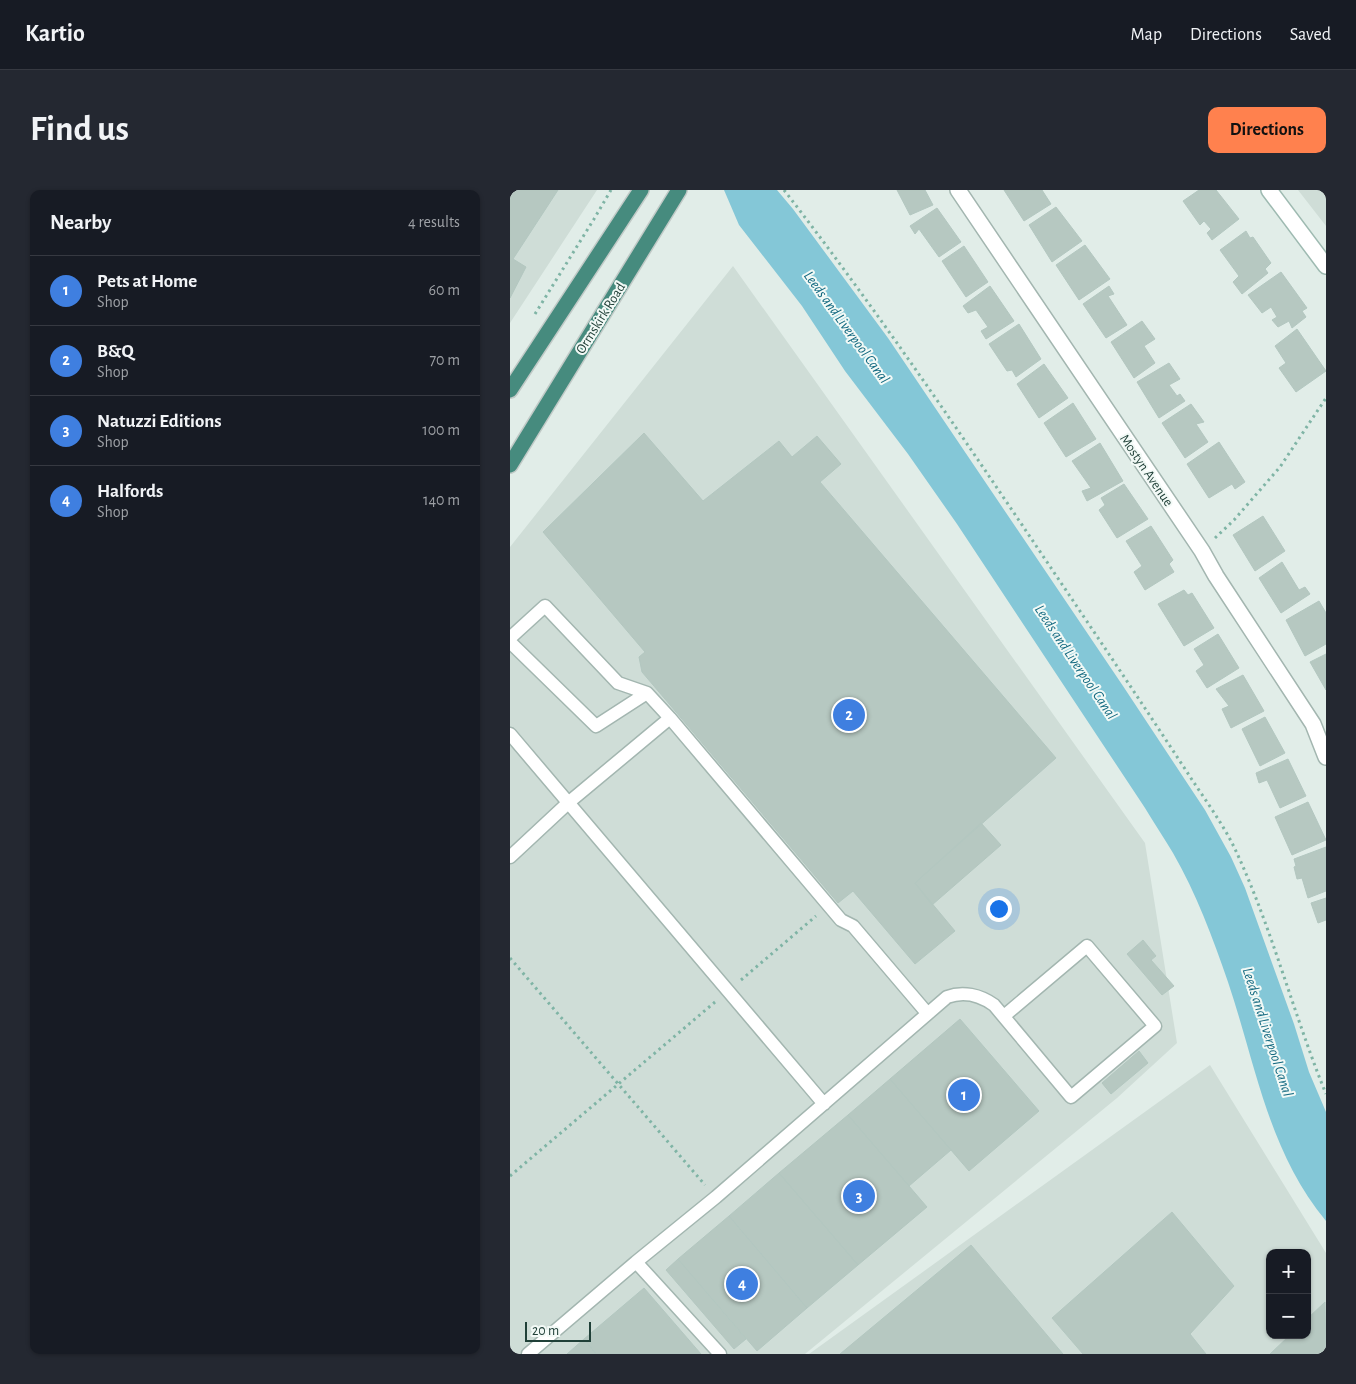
<!DOCTYPE html>
<html lang="en">
<head>
<meta charset="utf-8">
<style>
  body { margin:0; font-family:"Alegreya Sans",sans-serif; background:#242831; color:#f1f3f6 }
  .controls { position:absolute; right:15px; bottom:15px; display:grid; overflow:hidden; border-radius:10px; box-shadow:0 1px 4px #0004 }
  .controls button { width:45px; height:45px; display:grid; place-items:center; padding:0; border:0; border-bottom:1px solid #363941; background:#171b24; color:#f1f3f6; font:25px sans-serif }
  .scale { position:absolute; left:15px; bottom:12px; width:66px; box-sizing:border-box; padding-left:5px; border:2px solid #204038; border-top:0; font-size:14px; line-height:18px; white-space:nowrap; color:#204038; -webkit-text-stroke:4px #f2f9f6; paint-order:stroke }
  .you { position:absolute; left:488px; top:718px; width:18px; height:18px; margin:-12px; border:4px solid #fff; border-radius:50%; background:#1a73e8; box-shadow:0 0 0 8px #1a73e833 }
  .badge { display:grid; place-items:center; width:32px; height:32px; border-radius:50%; background:#ff814e; color:#fff; font-size:16px; font-weight:700 }
  .pin { position:absolute; translate:-50% -50%; border:2px solid #fff; box-shadow:0 1px 5px #0006 }
  .list { margin:0; padding:0; list-style:none }
  h2 { display:flex; justify-content:space-between; align-items:center; height:65px; margin:0; padding:0 20px; font-size:21px }
  h2 small { font-size:16px; font-weight:400; color:#9ea1a6 }
  .list li { display:grid; grid-template-columns:32px 1fr auto; gap:15px; align-items:center; box-sizing:border-box; height:70px; padding:0 20px; border-top:1px solid #363941 }
  .list b { display:block; font-size:19px; white-space:nowrap }
  .list p { margin:0; font-size:16px; white-space:nowrap; color:#9ea1a6 }
  .list em { font-size:16px; font-style:normal; color:#9ea1a6 }
  .map { position:relative; flex:none; width:816px; height:1164px; overflow:hidden; border-radius:10px }
  header { display:flex; align-items:center; gap:30px; box-sizing:border-box; height:70px; padding:0 25px; background:#171b24; border-bottom:1px solid #363941 }
  header strong { font-size:24px }
  nav { display:flex; gap:28px; margin-inline-start:auto; font-size:18px }
  .intro { display:flex; align-items:center; justify-content:space-between; box-sizing:border-box; height:120px; padding:0 30px }
  h1 { margin:0; font-size:35px }
  .button { padding:12px 22px; border-radius:10px; background:#ff814e; color:#111; font-size:18px; font-weight:700 }
  main { display:flex; gap:30px; padding:0 30px }
  aside { flex:1; background:#171b24; border-radius:10px; box-shadow:0 1px 4px #0004 }
  .map>svg:first-child { display:block }
</style>
</head>
<body>
<header>
<strong>Kartio</strong>
<nav><a>Map</a><a>Directions</a><a>Saved</a></nav>
</header>
<div class="intro"><h1>Find us</h1><a class="button">Directions</a></div>
<main>
<aside>
<h2>Nearby<small>4 results</small></h2>
<ul class="list">
<li><span class="badge" style="background:#3f7fe0">1</span><div><b>Pets at Home</b><p>Shop</p></div><em>60 m</em></li>
<li><span class="badge" style="background:#3f7fe0">2</span><div><b>B&amp;Q</b><p>Shop</p></div><em>70 m</em></li>
<li><span class="badge" style="background:#3f7fe0">3</span><div><b>Natuzzi Editions</b><p>Shop</p></div><em>100 m</em></li>
<li><span class="badge" style="background:#3f7fe0">4</span><div><b>Halfords</b><p>Shop</p></div><em>140 m</em></li>
</ul>
</aside>
<div class="map">
<svg width="816" height="1164" viewBox="0 0 816 1164">
  <rect width="100%" height="100%" fill="#e1ede8"/>
  <path fill="#cfddd7" fill-rule="evenodd" d="M0 0H87L0 133Z
    M788 0H816V36Z
    M223 76 635 653 667 853 607 908 295 1164H0V357Z
    M700 875 816 1063V1164H299ZM760 1063H797V1145H760Z"/>
  <path fill="#84c7d7" d="M214 0H267L283 19 378 148 613 496 695 620 721 667 735 698 784 834 799 882 816 922V1031C758 961 746 875 718 792 703 748 686 703 663 663 654 648 644 633 635 618L447 334 398 264 335 181 292 116 229 35Z"/>
  <path fill="#b6c8c1" stroke="#b3c7c0" d="M0 0H48L3 69 16 77 0 108Z
    M387 0H415L423 15 400 25Z
    M494 0H532L541 14 514 31Z
    M689 0H706L729 29 702 50 697 43 701 39 694 31 690 35 673 11Z
    M546 17 572 51 542 72 519 35Z
    M427 18 451 52 429 67 409 39 405 44 400 36Z
    M736 41 740 48 743 47 761 73 755 79 758 83 732 104 723 92 729 86 710 60Z
    M575 55 600 89 569 110 546 75Z
    M454 56 478 92 456 107 432 71Z
    M771 82 797 118 792 121 796 127 782 138 779 131 768 137 762 130 767 127 761 117 752 123 738 105Z
    M480 96 504 131 476 149 471 141 478 137 466 120 458 123 453 116Z
    M599 96 604 104 598 106 617 135 596 148 573 114Z
    M632 131 645 149 634 156 645 173 624 188 601 152Z
    M509 134 531 169 506 187 502 180 497 181 479 154Z
    M787 139 816 181 786 202 769 178 776 173 765 156Z
    M659 173 670 189 659 195 667 206 670 204 675 211 649 228 627 192Z
    M534 174 558 208 529 228 507 194Z
    M563 213 586 249 556 267 534 233Z
    M681 214 694 232 686 234 698 252 675 268 652 233Z
    M134 243 193 311 269 251 282 267 307 246 331 274 310 292 546 568 405 693 445 741 405 774 343 701 328 713 132 482 129 467 135 462 33 342Z
    M709 252 735 292 725 299 722 294 699 308 677 274Z
    M590 253 613 291 577 311 572 301 581 298 562 271Z
    M614 294 638 329 607 348 589 320 595 315 591 308Z
    M753 326 775 361 745 381 723 345Z
    M641 336 663 370 659 374 664 382 635 400 624 382 632 376 616 351Z
    M772 372 789 400 795 397 800 404 771 423 749 388Z
    M674 400 678 405 682 403 704 438 674 456 648 414Z
    M809 411 816 423V454L795 466 776 430Z
    M708 444 729 478 697 498 686 481 694 475 684 459Z
    M816 464V500L800 472Z
    M733 485 754 521 721 538 712 519 719 516 706 499Z
    M755 527 775 563 750 576 732 539Z
    M778 569 796 606 770 618 757 590 749 593 746 583Z
    M798 612 816 650 782 665 765 627Z
    M471 633 491 655 422 715 405 693Z
    M816 657V701L798 708 792 688 787 689 784 677 786 676 784 669Z
    M816 708V730L808 733 801 713Z
    M633 750 646 766 641 770 664 796 652 805 617 764Z
    M450 829 529 921 459 981 380 889Z
    M629 861 638 873 601 904 592 893Z
    M380 889 441 960 399 996 338 925Z
    M338 925 417 1017 348 1075 269 983Z
    M269 983 348 1075 297 1118 219 1026Z
    M662 1022 724 1096 680 1144 696 1164H573L542 1128Z
    M219 1026 297 1118 247 1161 168 1069Z
    M461 1055 553 1164H330Z
    M168 1069 236 1149 224 1159 156 1080Z
    M134 1098 191 1164H86L74 1149Z
    M815 1112 816 1164H760L780 1145H797V1129Z
    M74 1149 86 1164H57Z"/>
  <g fill="none" stroke-linecap="round" stroke-linejoin="round">
    <defs>
      <path id="service" d="M0 448 35 416 108 493 137 503 160 528
        M0 452 86 536 137 503
        M0 544 314 914
        M0 667 58 613 160 528 331 730 343 736 417 823
        M126 1072 210 1164
        M18 1164 126 1072 206 1007 437 807C453 801 470 805 484 815L561 907 645 836 577 756 494 826"/>
      <path id="minor" d="M448 0 692 361 706 386 803 534 816 567"/>
      <path id="secondary" d="M759 0 816 76"/>
      <path id="trunk" d="M0 200 131 0
        M0 275 169 0"/>
    </defs>
    <use href="#service" stroke="#a3b6b0" stroke-width="15"/>
    <use href="#minor" stroke="#a3b6b0" stroke-width="18"/>
    <use href="#secondary" stroke="#9ebab1" stroke-width="18"/>
    <use href="#trunk" stroke="#c1cac7" stroke-width="18"/>
    <path stroke="#7fb4a5" stroke-width="3" stroke-dasharray="2.5 4" stroke-linecap="butt" d="M274 0C381 138 477 283 574 427 609 479 643 530 677 582 693 607 712 632 725 659 762 738 783 823 816 904
      M25 124 84 29 101 0
      M705 348 724 330 770 277 816 208
      M0 768 195 995
      M231 790 306 726
      M0 986 205 812"/>
    <use href="#service" stroke="#fff" stroke-width="12"/>
    <use href="#minor" stroke="#fff" stroke-width="15"/>
    <use href="#secondary" stroke="#fff" stroke-width="15"/>
    <use href="#trunk" stroke="#468b7e" stroke-width="15"/>
  </g>
  <g text-anchor="middle" stroke-width="4" stroke-linejoin="round" paint-order="stroke">
    <g font-size="14" fill="#204038" stroke="#f2f9f6">
      <text transform="translate(90 128) rotate(-58)" y="5">Ormskirk Road</text>
      <text transform="translate(637 280) rotate(56)" y="5">Mostyn Avenue</text>
    </g>
    <g font-size="15" font-style="italic" fill="#146a81" stroke="#f2f9f6">
      <text transform="translate(337 137) rotate(54)" y="5">Leeds and Liverpool Canal</text>
      <text transform="translate(566 472) rotate(56)" y="5">Leeds and Liverpool Canal</text>
      <text transform="translate(758 842) rotate(72)" y="5">Leeds and Liverpool Canal</text>
    </g>
  </g>
</svg>
<div class="controls">
<button>+</button>
<button>−</button>
</div>
<div class="scale">20 m</div>
<div class="you"></div>
<div class="pin badge" style="left:454px;top:905px;background:#3f7fe0">1</div>
<div class="pin badge" style="left:339px;top:525px;background:#3f7fe0">2</div>
<div class="pin badge" style="left:349px;top:1006px;background:#3f7fe0">3</div>
<div class="pin badge" style="left:232px;top:1094px;background:#3f7fe0">4</div>
</div>
</main>
</body>
</html>
